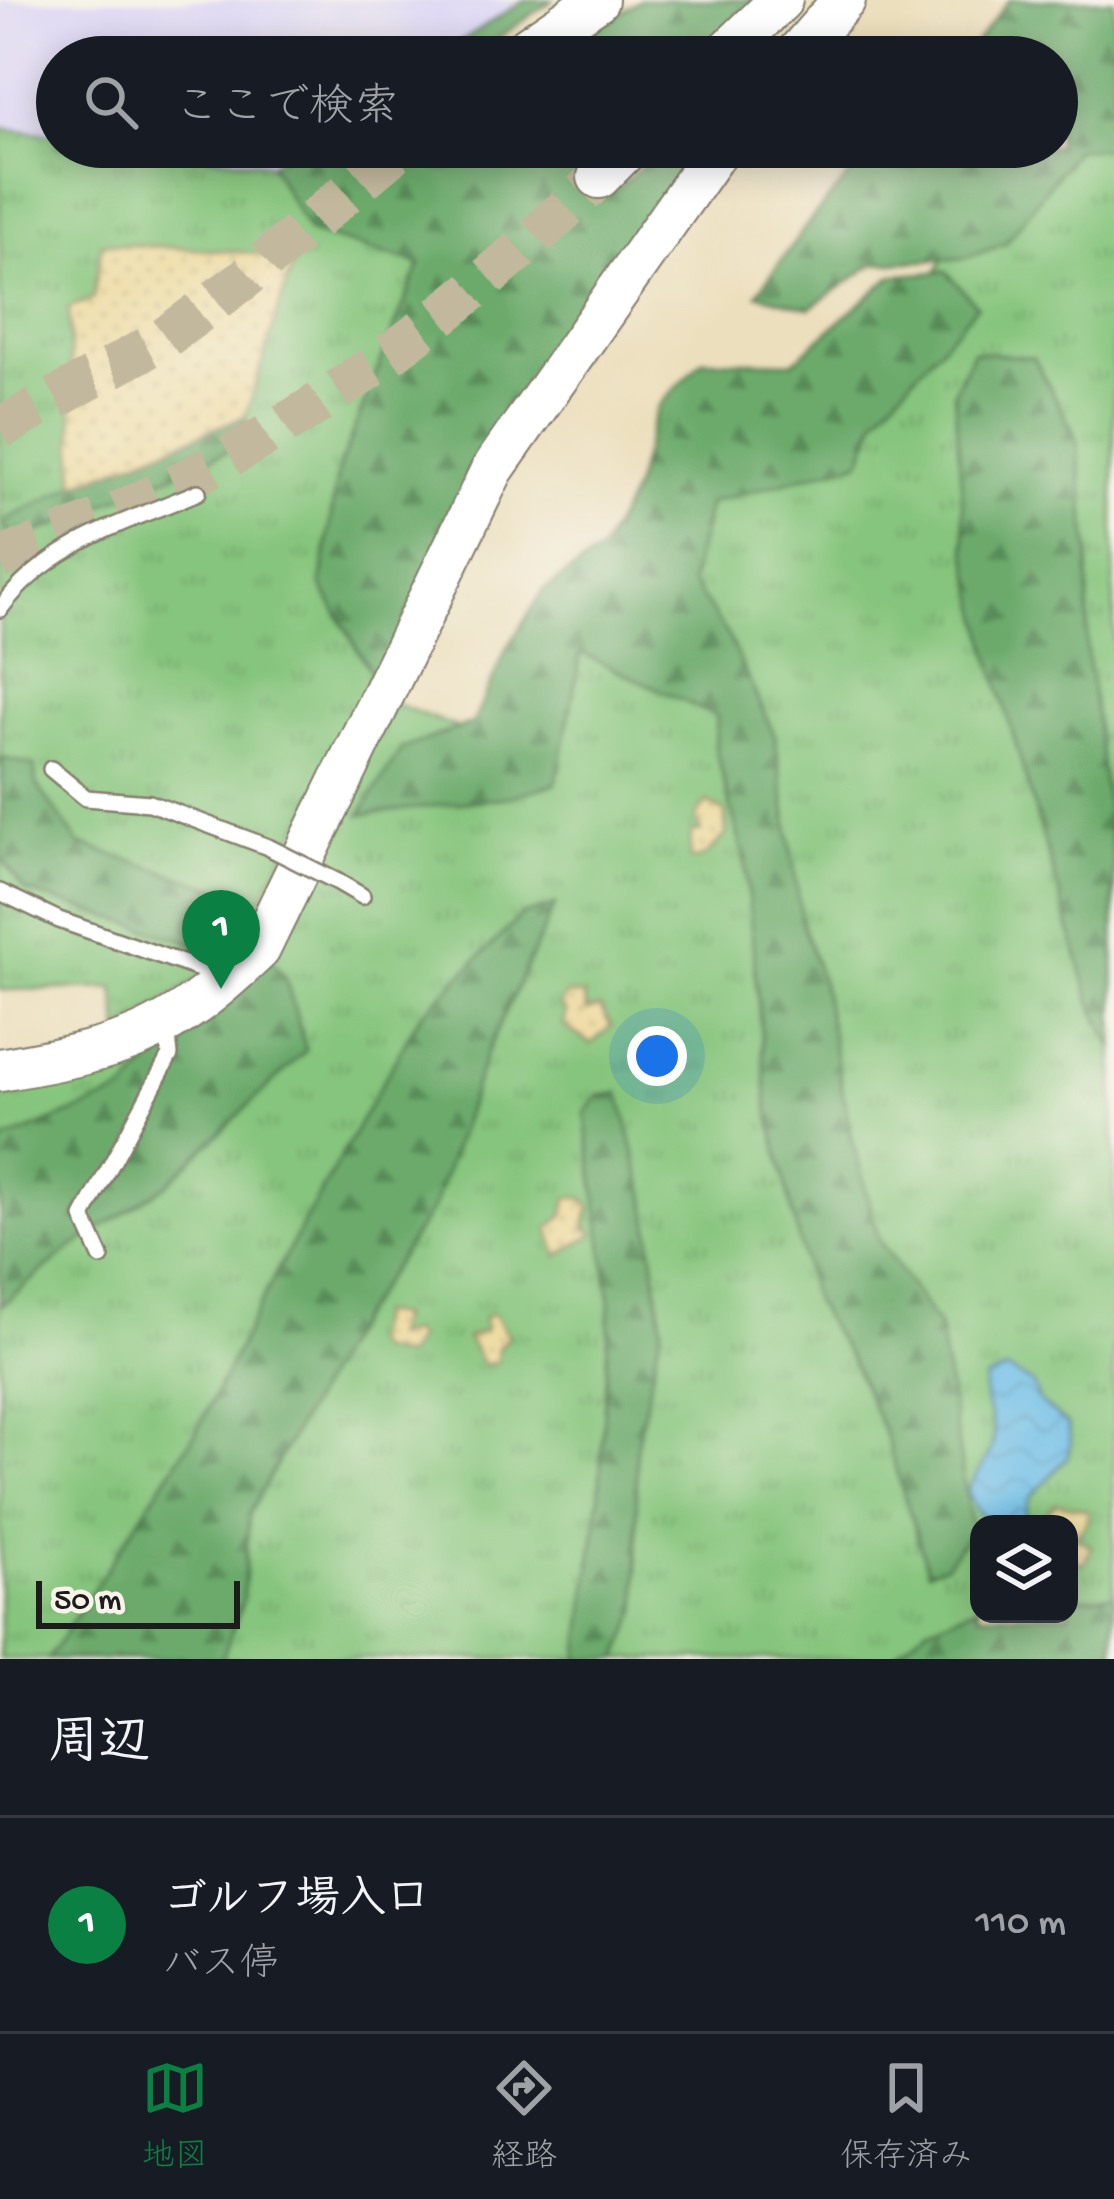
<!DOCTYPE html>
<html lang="ja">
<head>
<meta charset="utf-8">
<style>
  body { margin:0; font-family:"Gochi Hand","Klee One",sans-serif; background:#242831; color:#f1f3f6 }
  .controls { position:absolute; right:36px; bottom:36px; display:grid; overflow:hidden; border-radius:24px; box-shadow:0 6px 30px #0003 }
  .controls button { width:108px; height:108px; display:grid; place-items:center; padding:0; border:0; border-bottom:3px solid #363941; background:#171b24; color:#f1f3f6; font:60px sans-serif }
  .scale { position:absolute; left:36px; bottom:30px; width:204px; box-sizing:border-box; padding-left:12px; border:6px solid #1c1c1c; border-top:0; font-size:33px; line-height:42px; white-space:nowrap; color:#1c1c1c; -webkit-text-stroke:9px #f7f3e8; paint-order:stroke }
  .you { position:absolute; left:657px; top:1056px; width:42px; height:42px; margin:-30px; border:9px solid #fff; border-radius:50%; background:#1a73e8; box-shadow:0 0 0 18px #1a73e833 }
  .badge { display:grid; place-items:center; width:78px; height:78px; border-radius:50%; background:#0b8043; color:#fff; font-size:39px; font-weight:700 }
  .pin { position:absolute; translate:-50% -99px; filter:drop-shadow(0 3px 6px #0008) }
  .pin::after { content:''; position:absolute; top:63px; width:42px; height:36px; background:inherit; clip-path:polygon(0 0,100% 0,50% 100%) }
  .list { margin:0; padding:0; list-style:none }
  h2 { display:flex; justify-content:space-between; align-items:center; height:156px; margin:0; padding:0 48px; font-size:51px }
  h2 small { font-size:39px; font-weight:400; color:#9ea1a6 }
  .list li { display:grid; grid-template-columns:78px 1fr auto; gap:36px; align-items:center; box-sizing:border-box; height:216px; padding:0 48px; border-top:3px solid #363941 }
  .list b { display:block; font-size:45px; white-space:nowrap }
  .list p { margin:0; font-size:39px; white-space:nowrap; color:#9ea1a6 }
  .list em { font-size:39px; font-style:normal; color:#9ea1a6 }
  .icon { flex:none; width:66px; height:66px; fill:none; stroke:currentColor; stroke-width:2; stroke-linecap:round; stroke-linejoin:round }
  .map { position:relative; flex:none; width:1114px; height:1659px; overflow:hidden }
  .search { position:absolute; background:#171b24; box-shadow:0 6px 30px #0003; left:36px; right:36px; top:36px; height:132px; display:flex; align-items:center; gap:30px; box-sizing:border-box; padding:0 42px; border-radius:66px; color:#9ea1a6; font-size:45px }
  .sheet { height:372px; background:#171b24 }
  nav { display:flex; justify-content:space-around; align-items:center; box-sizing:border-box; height:168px; border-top:3px solid #363941; background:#171b24; font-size:33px; color:#9ea1a6 }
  nav a { display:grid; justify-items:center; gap:6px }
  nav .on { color:#0b8043 }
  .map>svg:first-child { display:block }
</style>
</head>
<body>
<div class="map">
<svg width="1114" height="1659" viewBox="0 0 1114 1659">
  <defs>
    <pattern id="grass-tufts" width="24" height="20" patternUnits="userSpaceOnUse" patternTransform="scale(3)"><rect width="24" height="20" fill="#86c57d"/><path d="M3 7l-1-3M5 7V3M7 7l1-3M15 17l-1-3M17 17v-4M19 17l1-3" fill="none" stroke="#73a96b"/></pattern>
    <pattern id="forest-firs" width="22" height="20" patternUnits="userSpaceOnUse" patternTransform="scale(3)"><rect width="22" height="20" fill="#6caa6c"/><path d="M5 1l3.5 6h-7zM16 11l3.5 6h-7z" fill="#588a58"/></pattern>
    <pattern id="sand-dots" width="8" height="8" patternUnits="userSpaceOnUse" patternTransform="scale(3)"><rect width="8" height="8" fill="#eeda9e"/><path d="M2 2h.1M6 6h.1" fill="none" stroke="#ccba88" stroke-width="1.8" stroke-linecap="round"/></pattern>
    <pattern id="water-waves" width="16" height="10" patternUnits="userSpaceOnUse" patternTransform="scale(3)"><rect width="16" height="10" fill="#6dbee8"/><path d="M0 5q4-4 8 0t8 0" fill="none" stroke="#5ea3c6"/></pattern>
  </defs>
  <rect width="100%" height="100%" fill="#f7f3e8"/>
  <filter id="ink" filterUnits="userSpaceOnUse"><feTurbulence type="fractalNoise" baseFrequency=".00833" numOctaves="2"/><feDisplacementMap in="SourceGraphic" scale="24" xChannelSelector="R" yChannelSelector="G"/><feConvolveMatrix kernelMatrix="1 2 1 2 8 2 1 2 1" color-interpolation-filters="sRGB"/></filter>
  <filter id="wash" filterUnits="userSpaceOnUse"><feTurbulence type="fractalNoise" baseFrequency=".004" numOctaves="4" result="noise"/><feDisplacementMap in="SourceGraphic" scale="48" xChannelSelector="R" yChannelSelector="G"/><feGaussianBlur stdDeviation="2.7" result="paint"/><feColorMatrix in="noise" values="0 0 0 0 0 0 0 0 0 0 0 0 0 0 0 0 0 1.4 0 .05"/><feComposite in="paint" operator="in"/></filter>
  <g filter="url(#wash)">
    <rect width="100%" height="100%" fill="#ecdfbd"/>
    <path fill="#dcd6f6" d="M0 0H525L436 57H57V135L0 128Z
      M145 147H296L270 164Z"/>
    <path fill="url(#grass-tufts)" stroke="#51704c" stroke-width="3" fill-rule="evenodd" d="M1114 55V1659H0V1087L121 1067 177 1044 396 704 479 736 638 535 820 450 939 268 989 147H1057ZM979 1524H1069V1614H979Z
      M0 128 57 135V147H145L270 164 309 232 421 264 338 470 321 585 376 681 231 957 120 1031 114 988 0 990V856L26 891 237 895 78 844 35 783 2 759 0 767Z"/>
    <path fill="url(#forest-firs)" stroke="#446344" stroke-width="3" d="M525 0H553L497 39 511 57H436Z
      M640 0H756L697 57H552Z
      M1009 0H1114V149H1076L1005 244 966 258 874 264 810 308 757 294 812 218 875 147H1057V57H965Z
      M296 147H603L586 164 614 192 662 147H705L376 681 321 585 338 470 420 264 309 232 270 164Z
      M946 271 977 306 877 417 861 461 709 503 691 582 727 634 775 736 802 923 822 983 850 1130 879 1240 939 1327 972 1531 945 1565 928 1571 886 1438 853 1363 813 1301 768 1108 745 862 715 747 717 717 581 653 556 784 508 797 360 815 401 749 473 723 506 650 544 590 600 552 633 490 657 408 703 360 793 362 892 276Z
      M973 351 1034 358 1077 438 1089 552 1087 651 1114 864V1050L1091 1002 990 656 966 549 954 391Z
      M246 416 237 447 10 545 5 520 75 485Z
      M2 758 34 765 36 783 79 844 238 895 212 949 25 891 0 856Z
      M555 905 486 1054 434 1206 347 1336 249 1514 243 1600 222 1659H48L196 1432 279 1267 419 1017 522 915Z
      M269 958 285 976 306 1050 165 1186 64 1253 0 1307V1142L124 1092 214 993Z
      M620 1093 646 1198 662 1325 636 1448 638 1610 618 1659H579L599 1498 610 1301 585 1113 598 1096Z
      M1114 1595V1653L1091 1659H890L925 1628 978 1606 979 1614H1069V1599Z"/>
    <path fill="url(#sand-dots)" stroke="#857b5d" stroke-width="3" d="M102 243 295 256 246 416 75 485 69 307 93 299Z
      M707 802 725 812 726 835 704 857 690 860 691 833 701 831 695 817Z
      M566 995H584L587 1011 600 1007 611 1026 591 1044 564 1026 566 1012 560 1006Z
      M567 1198H582L590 1206 585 1226 594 1234 558 1256 549 1228 564 1215Z
      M378 1313 399 1316 393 1337 412 1332 416 1338 405 1357 376 1350 371 1342Z
      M494 1314 508 1337 498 1348 497 1362 483 1365 467 1337 485 1331 484 1317Z
      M1056 1503 1087 1510 1089 1520 1076 1537 1091 1546 1084 1564 1069 1559V1524H1048L1046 1513Z"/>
    <path fill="url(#water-waves)" stroke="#446d82" stroke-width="3" d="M1007 1370 1032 1383 1040 1402 1068 1425 1071 1442 1067 1458 1029 1499 1022 1524H985L967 1492C976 1472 998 1451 993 1428 990 1409 981 1401 985 1379Z"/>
  </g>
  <g filter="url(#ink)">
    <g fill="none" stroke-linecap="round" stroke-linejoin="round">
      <path stroke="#c2b89d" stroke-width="42" stroke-dasharray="42 21" stroke-linecap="butt" d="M0 428 162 340 243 280 401 147
        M0 558C233 479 423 347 599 177"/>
      <defs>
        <path id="lane" d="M0 609C49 543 125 523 198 492
          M51 769 86 798 150 803 268 847
          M338 882 362 896
          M0 892 59 920 219 976
          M101 1257 83 1217 170 1055 167 1027"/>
        <path id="secondary" d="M514 57 597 0
          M722 57 781 0
          M794 57 844 0
          M599 177 629 147
          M0 1070C126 1047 164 1040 259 949L492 470 719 147"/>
      </defs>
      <use href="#lane" stroke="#847e6c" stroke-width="20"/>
      <use href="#secondary" stroke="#847e6c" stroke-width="46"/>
      <use href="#lane" stroke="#fff" stroke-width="15"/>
      <use href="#secondary" stroke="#fff" stroke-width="42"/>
      <defs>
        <path id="lane-bridge" d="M268 847 338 882"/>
      </defs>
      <use href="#lane-bridge" stroke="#847e6c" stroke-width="20" stroke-linecap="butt"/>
      <use href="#lane-bridge" stroke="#fff" stroke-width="15"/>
    </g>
  </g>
</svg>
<div class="controls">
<button><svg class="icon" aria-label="layers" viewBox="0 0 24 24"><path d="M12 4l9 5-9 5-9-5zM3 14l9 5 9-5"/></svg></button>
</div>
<div class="scale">50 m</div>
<div class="you"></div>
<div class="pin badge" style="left:221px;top:989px">1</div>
<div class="search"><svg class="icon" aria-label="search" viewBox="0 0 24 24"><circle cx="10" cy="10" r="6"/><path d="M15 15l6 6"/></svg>ここで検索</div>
</div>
<section class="sheet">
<h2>周辺<small></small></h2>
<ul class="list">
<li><span class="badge">1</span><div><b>ゴルフ場入口</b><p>バス停</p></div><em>110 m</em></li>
</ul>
</section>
<nav>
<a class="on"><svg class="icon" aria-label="map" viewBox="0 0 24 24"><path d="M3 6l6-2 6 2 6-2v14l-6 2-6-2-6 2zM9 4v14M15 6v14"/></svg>地図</a>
<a><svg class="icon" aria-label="directions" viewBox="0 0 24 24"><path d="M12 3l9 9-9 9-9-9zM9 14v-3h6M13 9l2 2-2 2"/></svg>経路</a>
<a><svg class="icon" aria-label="saved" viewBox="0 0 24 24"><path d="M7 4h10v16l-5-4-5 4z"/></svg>保存済み</a>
</nav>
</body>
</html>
